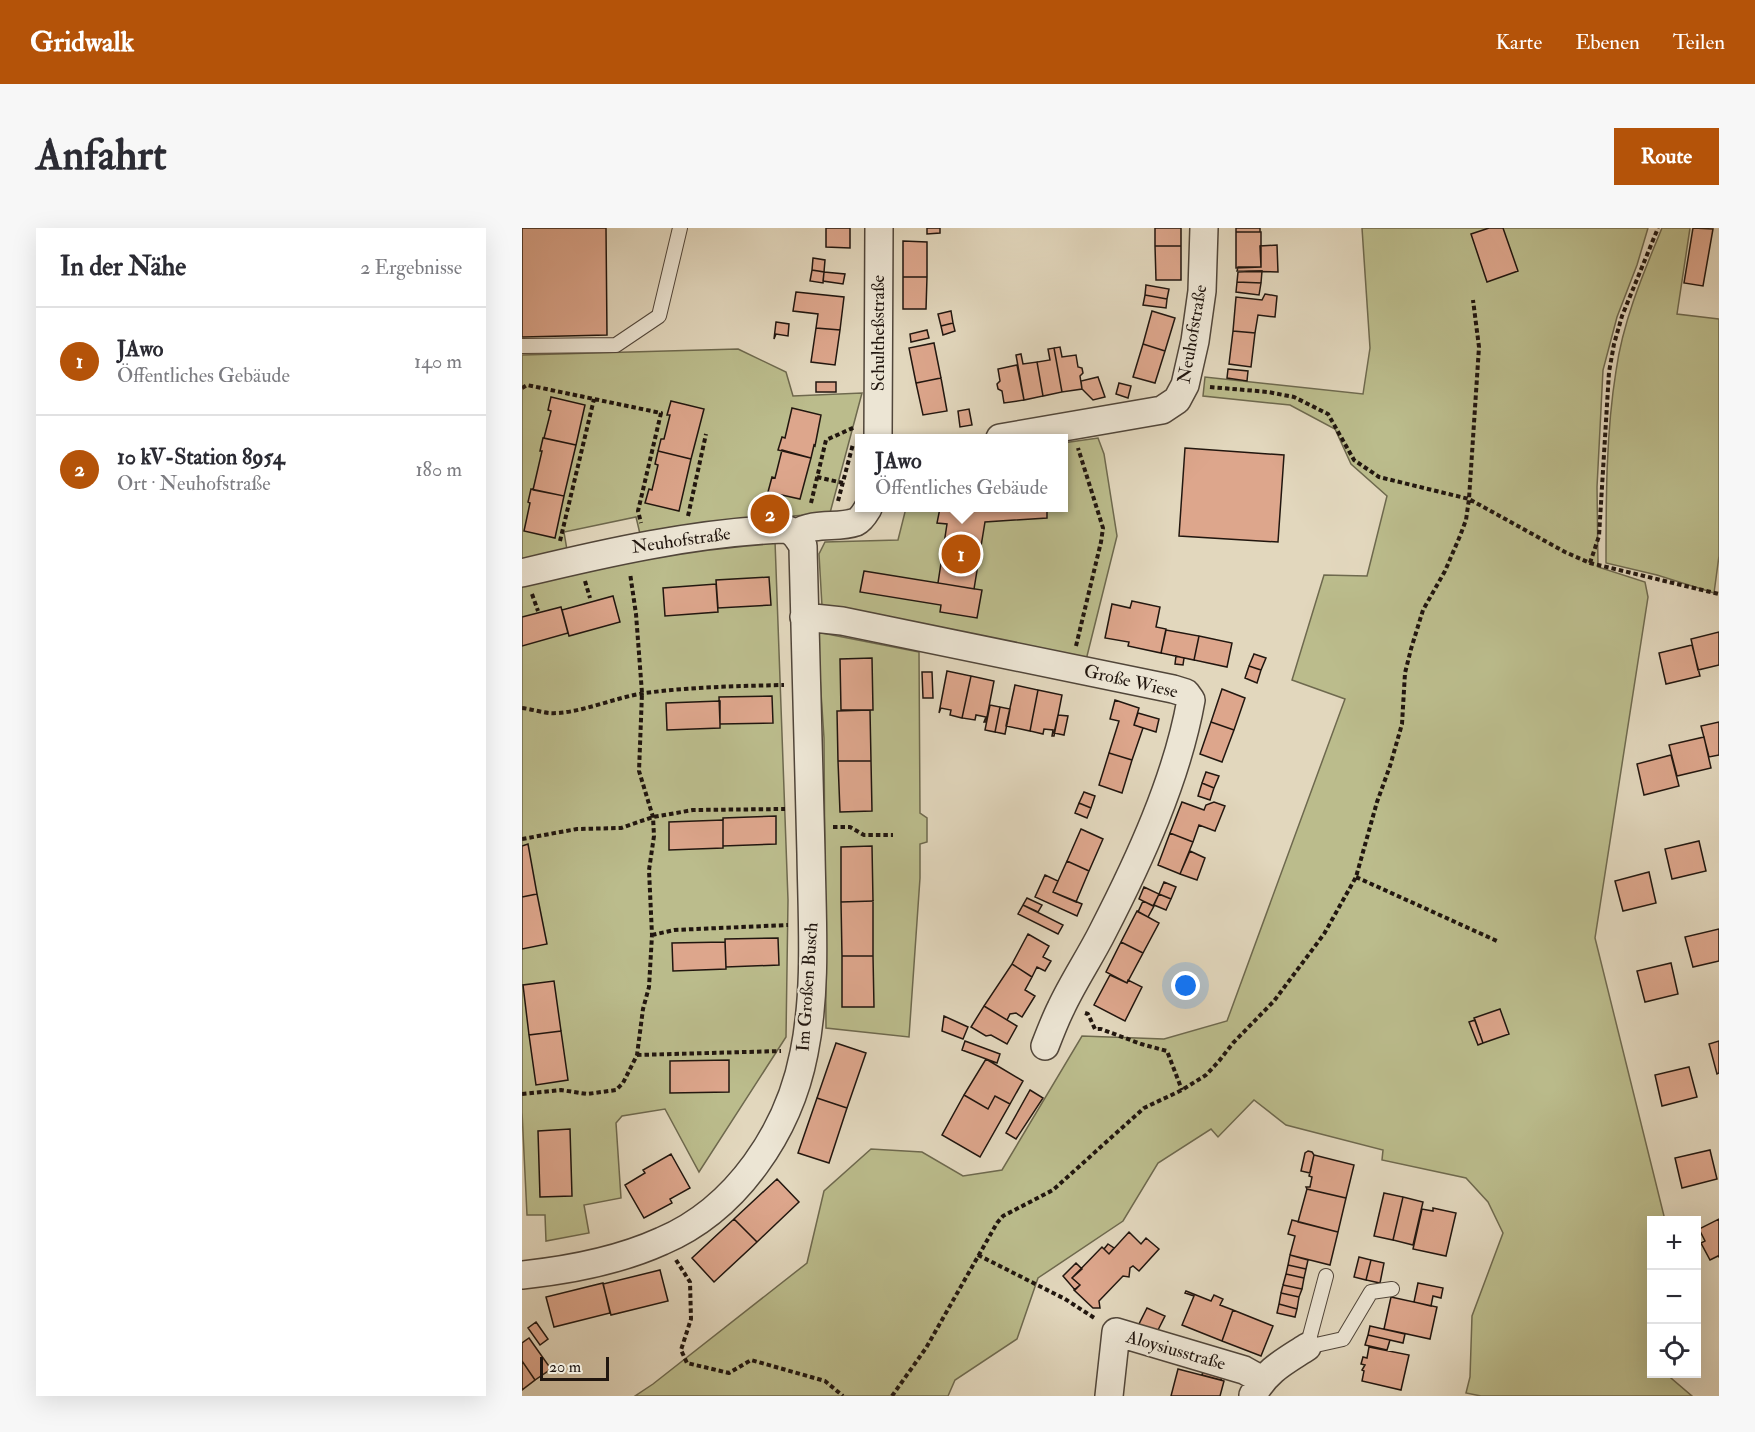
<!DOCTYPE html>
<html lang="de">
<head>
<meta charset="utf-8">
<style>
  body { margin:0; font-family:"IM FELL Double Pica",serif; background:#f7f7f7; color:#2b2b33 }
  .controls { position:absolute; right:18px; bottom:18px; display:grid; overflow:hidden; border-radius:0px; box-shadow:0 6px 24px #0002 }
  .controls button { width:54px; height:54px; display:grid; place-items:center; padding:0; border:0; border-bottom:2px solid #e1e1e2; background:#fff; color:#2b2b33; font:30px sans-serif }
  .scale { position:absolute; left:18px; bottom:15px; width:69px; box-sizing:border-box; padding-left:6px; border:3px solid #21160f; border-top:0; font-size:16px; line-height:21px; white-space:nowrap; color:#21160f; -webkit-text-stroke:4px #ece5d4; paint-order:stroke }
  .you { position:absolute; left:664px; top:758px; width:21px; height:21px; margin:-15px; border:4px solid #fff; border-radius:50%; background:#1a73e8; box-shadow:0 0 0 9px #1a73e833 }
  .badge { display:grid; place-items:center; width:39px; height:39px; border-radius:50%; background:#b45309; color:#fff; font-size:20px; font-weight:700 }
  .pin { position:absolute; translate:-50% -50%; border:3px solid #fff; box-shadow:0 2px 6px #0006 }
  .popup { position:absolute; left:333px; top:206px; width:213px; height:78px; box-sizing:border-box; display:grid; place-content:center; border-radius:0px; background:#fff; filter:drop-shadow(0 2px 4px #0005); font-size:20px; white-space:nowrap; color:#7c7c81 }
  .popup b { font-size:22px; color:#2b2b33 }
  .popup::after { content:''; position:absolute; left:50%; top:100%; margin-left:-12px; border:12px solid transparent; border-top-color:#fff }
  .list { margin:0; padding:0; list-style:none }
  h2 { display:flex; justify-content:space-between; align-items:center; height:78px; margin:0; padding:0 24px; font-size:26px }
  h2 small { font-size:20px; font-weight:400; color:#7c7c81 }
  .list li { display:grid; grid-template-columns:39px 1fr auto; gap:18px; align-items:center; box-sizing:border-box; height:108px; padding:0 24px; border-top:2px solid #e1e1e2 }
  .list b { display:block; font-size:22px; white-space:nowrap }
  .list p { margin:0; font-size:20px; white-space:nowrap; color:#7c7c81 }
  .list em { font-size:20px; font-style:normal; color:#7c7c81 }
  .icon { flex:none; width:33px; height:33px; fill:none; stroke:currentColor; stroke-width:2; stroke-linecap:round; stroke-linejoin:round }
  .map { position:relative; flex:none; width:1197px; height:1168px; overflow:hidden; border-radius:0px }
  header { display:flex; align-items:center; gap:36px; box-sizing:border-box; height:84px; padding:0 30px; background:#b45309; color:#fff }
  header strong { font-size:28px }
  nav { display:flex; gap:33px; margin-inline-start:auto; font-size:21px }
  .intro { display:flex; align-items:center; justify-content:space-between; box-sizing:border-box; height:144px; padding:0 36px }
  h1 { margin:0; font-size:42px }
  .button { padding:15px 27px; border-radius:0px; background:#b45309; color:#fff; font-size:21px; font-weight:700 }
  main { display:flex; gap:36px; padding:0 36px }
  aside { flex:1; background:#fff; border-radius:0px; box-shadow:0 6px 24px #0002 }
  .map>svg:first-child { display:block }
</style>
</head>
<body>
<header>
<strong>Gridwalk</strong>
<nav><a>Karte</a><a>Ebenen</a><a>Teilen</a></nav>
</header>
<div class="intro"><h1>Anfahrt</h1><a class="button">Route</a></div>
<main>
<aside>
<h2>In der Nähe<small>2 Ergebnisse</small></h2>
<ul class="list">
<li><span class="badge">1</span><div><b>JAwo</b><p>Öffentliches Gebäude</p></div><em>140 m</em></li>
<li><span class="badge">2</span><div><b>10 kV-Station 8954</b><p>Ort · Neuhofstraße</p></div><em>180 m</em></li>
</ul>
</aside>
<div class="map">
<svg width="1197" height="1168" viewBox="0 0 1197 1168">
  <rect width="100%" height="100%" fill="#e2d7bd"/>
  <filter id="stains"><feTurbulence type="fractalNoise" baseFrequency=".00333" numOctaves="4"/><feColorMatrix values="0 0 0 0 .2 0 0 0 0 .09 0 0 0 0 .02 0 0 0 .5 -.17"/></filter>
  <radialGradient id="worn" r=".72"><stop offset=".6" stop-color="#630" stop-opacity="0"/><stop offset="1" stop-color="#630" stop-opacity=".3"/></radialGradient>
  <path fill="#bbbc8c" stroke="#6e694e" stroke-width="1.5" d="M840 0H1126L1115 37 1095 89 1081 142 1075 259 1076 339 1123 354 1126 369 1073 710 1143 992H1130V1146H1151L1149 1150 1170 1168H959L944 1165 948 1149 950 1088 981 1005 966 974 944 950 860 932 861 922 764 897 732 872 696 909 689 901 636 935 601 993 516 1050 495 1111 433 1152 426 1168H113L131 1156 285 1035 302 963 349 921 400 924 441 948 480 942 560 808 642 811 705 793 823 471 770 452 802 347 845 348 865 268 829 236 813 201 768 177 681 168 683 149 841 166 848 120Z
    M1140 0H1168L1155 86 1197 91V328L1192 365 1135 347 1084 335C1084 272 1084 205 1094 143 1101 93 1121 46 1140 0Z
    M216 121 264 144 271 168 340 165 308 285 174 296 118 306 114 289 42 304 45 322 0 333V127Z
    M576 210 582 226 595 308 564 432 300 378 297 326 303 314 376 312 384 280H541V215Z
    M253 313 266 672 264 809 177 944 143 881 100 888 94 895 99 970 62 977 67 1005 24 1013 23 987H5L0 884V358L79 338 176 321Z
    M295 404 397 424 398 585 405 590V614L398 616V650L387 809 304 800 302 510Z"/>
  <path fill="#dda68c" stroke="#21160f" stroke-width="1.5" d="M0 0H84L85 107 0 109Z
    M304 0H328V20L304 19Z
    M405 0H418V5L405 6Z
    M633 0H659V18H633Z
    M714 0H738V4H714Z
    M967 0H981L996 43 965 54 949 6Z
    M1171 0 1191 1 1181 58 1162 55Z
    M714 4H739V39L714 40Z
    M381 13 405 14V49H381Z
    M755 17 756 44 715 43 716 39H739L738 18Z
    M633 18H659V52H634Z
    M291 30 303 32 302 44 290 42Z
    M290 42 302 44 301 55 288 53Z
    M740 43 739 55 715 54 716 44Z
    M302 44 323 46 321 56 301 53Z
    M381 49H405L404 81H381Z
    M715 54 739 55 737 67 714 64Z
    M624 57 647 61 645 71 623 67Z
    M274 64 322 69 318 102 294 100 296 86 271 83Z
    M743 66 755 68 753 89 736 87 733 105 711 103 714 69 740 72Z
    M623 67 645 71 644 80 621 77Z
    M429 83 431 95 419 98 416 86Z
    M630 83 653 90 643 123 621 116Z
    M254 94 267 96 266 108 254 106 252 111Z
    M431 95 433 103 421 107 419 98Z
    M294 100 318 102 313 137 289 134Z
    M405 102 407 110 389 114 388 106Z
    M711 103 733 105 729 139 707 136Z
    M412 115 419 150 394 155 387 120Z
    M621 116 643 123 633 155 611 149Z
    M538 119 540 129 554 127 556 139 560 140 561 145 558 148 560 161 540 164 532 120Z
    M532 120 540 164 521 168 515 134 528 132 526 121Z
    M499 126 501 136 515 134 521 168 502 172 494 127Z
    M495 137 502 172 482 175 480 163 476 161 475 156 478 153 476 141Z
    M706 141 726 143 725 153 705 150Z
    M576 149 583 169 571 172 560 161 559 153Z
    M419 150 425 183 401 187 394 155Z
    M294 154H314V164H294Z
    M597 155 609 158 606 170 594 166Z
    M29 169 63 177 54 217 22 210 29 183 26 182Z
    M149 173 182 181 169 231 136 223 139 211H142L148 187H145Z
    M270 180 299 187 293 218 292 217 289 230 256 222 260 209 263 210Z
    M447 181 450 197 438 199 436 183Z
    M21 210 54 217 42 268 11 262 20 223H18Z
    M663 220 762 227 756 314 657 308Z
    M260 222 289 230 278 271 246 264 250 249 253 250Z
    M136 223 169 231 157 283 123 275 127 261 130 262 136 237 133 236Z
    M9 261 42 268 33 310 2 303 8 275 6 274Z
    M418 280H525V290L463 294 452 361 416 355 425 296 415 295Z
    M243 284H253L252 288H243Z
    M342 343 460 362 455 390 418 384 419 377 338 364Z
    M247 349 249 377 196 380 194 352Z
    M194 356 196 384 143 388 141 360Z
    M91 368 98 394 47 408 40 382Z
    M610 373 638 379 634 399 644 401 639 425 606 418 607 414 583 410 590 376 608 380Z
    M39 379 46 405 0 418V389Z
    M644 402 677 408 672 432 639 425Z
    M1197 404V437L1176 442 1169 411Z
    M677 408 710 415 705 439 672 432Z
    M1170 417 1178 448 1144 456 1137 425Z
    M732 426 744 430 739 442 727 438Z
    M654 428 662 430 661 437 653 436Z
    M350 430 351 482H319L318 431Z
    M727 438 739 442 735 455 723 450Z
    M425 443 449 448 440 490 428 487 429 482 419 480 417 485Z
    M400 444H410L411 470H401Z
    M449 448 472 453 464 494H462L464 489 454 487 453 492 440 490Z
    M493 457 516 462 508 503 484 498Z
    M700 461 723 470 712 502 689 494Z
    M516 462 540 467 532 508H530L531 502 522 501 521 506 508 503Z
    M250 468 251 495 198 496 197 469Z
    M593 472 617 480 612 497 621 500 610 532 587 525 597 493 588 491Z
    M198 473V500L145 502 144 475Z
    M468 477 478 479 473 504 463 502Z
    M478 479 488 481 483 506 473 504Z
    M348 482 349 533H316L315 483Z
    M616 485 637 491 634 504 612 497Z
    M536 487 546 488 542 507 532 505Z
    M689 494 712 502 700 534 678 526Z
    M1197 494V527L1187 529 1179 498Z
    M1182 509 1189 540 1155 548 1147 517Z
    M587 525 610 532 600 565 577 557Z
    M1149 527 1157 558 1122 567 1115 536Z
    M316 533H349L350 583 318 584Z
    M684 544 697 548 692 560 680 555Z
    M680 555 692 560 688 572 676 568Z
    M562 564 573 568 569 580 557 575Z
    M660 574 682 582 684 577 692 574 703 578 693 603 677 597 671 614 648 605Z
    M557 575 569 580 565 590 553 585Z
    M254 588V616L201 618V590Z
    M201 592V620L147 622V594Z
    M559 601 581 611 567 643 545 633Z
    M648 605 671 614 658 646 636 637Z
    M1177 613 1184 643 1150 651 1143 621Z
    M6 616 15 666 0 669V618Z
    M350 618 351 673 319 674V619Z
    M668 623 683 630 675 652 658 646Z
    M545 633 567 643 554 674 531 664Z
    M1127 644 1134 675 1101 683 1093 653Z
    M523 647 536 653 531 664 560 676 555 688 513 669Z
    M642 654 654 659 649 671 637 666Z
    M622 659 637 666 631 678 617 671Z
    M15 666 25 716 0 721V669Z
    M637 666 649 671 644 682 632 677Z
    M505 670 520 677 516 684 501 677Z
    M351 673V728H320L319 674Z
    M621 673 632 678 626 689 616 684Z
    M501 677 541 697 536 706 496 686Z
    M615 683 637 695 621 725 599 714Z
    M1197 701V733L1171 739 1163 709Z
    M506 706 527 718 521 729 529 733 523 743 515 739 510 749 490 736Z
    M256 710 257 737 204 739 203 711Z
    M203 714 204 741 151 743 150 715Z
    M599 714 621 725 605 755 584 744Z
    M320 728H351L352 779H320Z
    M1149 735 1156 766 1123 774 1115 743Z
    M490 736 510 749 503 762 513 768 500 789 494 785 488 786 485 792 462 778Z
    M588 747 605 755 606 752 620 759 603 793 572 777Z
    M32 753 39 803 7 807 1 757Z
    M462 778 495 798 485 816 469 807 464 808 449 799Z
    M978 781 987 806 961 815 952 790Z
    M422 788 446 799 441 811 420 803Z
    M953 792 961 815 956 817 947 794Z
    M39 803 46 852 14 857 7 807Z
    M443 813 478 826 475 835 440 822Z
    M1197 813V845L1195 846 1187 816Z
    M314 815 344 825 325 880 295 870Z
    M464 831 501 853 488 876 473 868 466 881 442 867Z
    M207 832V864L148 865V833Z
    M1167 839 1175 869 1140 878 1133 847Z
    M508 862 521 870 494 911 484 905Z
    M442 867 466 881 473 868 488 876 458 929 420 907Z
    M295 870 325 880 307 935 276 925Z
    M48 901 50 968 18 969 16 903Z
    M1188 922 1195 951 1160 960 1153 930Z
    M786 923 790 924 792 927 788 945 779 943 783 925Z
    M149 926 168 960 148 971 150 975 122 990 103 957 123 945 121 942Z
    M792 927 832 937 824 970 785 961 784 959H788L790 949 787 948Z
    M255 951 277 974 235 1014 212 991Z
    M785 961 824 970 816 1004 776 994Z
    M862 965 881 969 871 1012 852 1008Z
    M881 969 901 974 891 1017 871 1012Z
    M911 980 934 985 924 1028 891 1021 900 981 911 983Z
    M212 991 235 1014 192 1054 170 1030Z
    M1197 991V1029L1196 1028 1188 1032 1179 1015 1183 1013 1177 1001Z
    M770 992 816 1004 808 1037 768 1027 773 1008 766 1006Z
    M607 1004 619 1016 624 1010 637 1021 617 1043 611 1038 608 1040 607 1049 601 1048 577 1073 578 1080H571L552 1062 558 1057 550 1050 580 1019 587 1026Z
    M586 1016 592 1020 587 1026 582 1021Z
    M768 1027 786 1032 784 1041 766 1037Z
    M837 1029 849 1032 844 1052 832 1049Z
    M849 1032 862 1035 858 1055 844 1052Z
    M554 1035 560 1041 550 1050 558 1057 553 1062 541 1048Z
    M766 1037 784 1041 782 1050 764 1046Z
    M138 1042 146 1073 89 1087 81 1056Z
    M764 1046 782 1050 780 1061 761 1057Z
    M81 1055 88 1085 32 1099 24 1069Z
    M896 1055 921 1060 919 1070 911 1068 909 1078 892 1074Z
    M761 1057 780 1061 777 1069 759 1065Z
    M664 1063 689 1073 692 1067 701 1071 698 1077 711 1082 700 1113 660 1097 672 1068 663 1065Z
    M759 1065 777 1069 775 1081 757 1076Z
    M869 1069 915 1079 908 1111 862 1101Z
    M757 1076 775 1081 773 1089 755 1085Z
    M625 1080 643 1088 634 1106 616 1098Z
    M711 1082 751 1098 739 1128 700 1113Z
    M14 1094 26 1111 18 1117 6 1100Z
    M848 1098 883 1106 881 1115 846 1107Z
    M846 1107 868 1112 865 1122 843 1117Z
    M7 1110 29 1141 13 1152 0 1133V1115Z
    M847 1119 887 1127 879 1162 840 1153 842 1143 840 1142 843 1137 839 1136 841 1129 845 1130Z
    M0 1133 13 1152 0 1162Z
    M683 1137 702 1142 699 1152 680 1147Z
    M656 1141 702 1153 698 1168H649Z"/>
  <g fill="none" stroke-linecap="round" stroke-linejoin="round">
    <defs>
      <path id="service" d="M0 118 94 117 137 88 158 0
        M804 1048 785 1119 821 1111 849 1064 870 1061"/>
      <path id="minor" d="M356 210 357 0
        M478 210 640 182 655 172 663 157 673 113 680 63 682 0
        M273 306C294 293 314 301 334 294 340 291 343 285 346 280
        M0 345C87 324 172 305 261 301 272 302 275 309 281 318 283 421 287 524 289 626 290 692 295 761 282 825 267 903 215 981 140 1013 96 1033 48 1042 0 1047
        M282 389 320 393 651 461 664 465 669 472C655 551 617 633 581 703 568 729 551 754 539 780 533 792 528 805 523 818
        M731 1167C745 1142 762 1134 785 1119
        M587 1168 594 1104 722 1142 740 1152"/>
    </defs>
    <use href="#service" stroke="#51463a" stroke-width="16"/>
    <use href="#minor" stroke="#51463a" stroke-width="30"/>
    <path stroke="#21160f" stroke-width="4" stroke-dasharray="4.5 3" stroke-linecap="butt" d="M688 159 746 164 772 169 806 186 832 232 857 249 947 271 1043 324 1068 335 1197 366
      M0 160 5 157 139 185 116 283 119 295
      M295 249 321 255
      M316 273 331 216
      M289 275 304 212 333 199
      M166 288 184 206
      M38 313 72 171
      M1068 335 1077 308 1087 144 1092 116 1100 88 1136 0
      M63 353 68 370
      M10 366 16 383
      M554 418 579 314 581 300 556 220
      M0 480C9 481 18 484 27 485 54 487 94 469 123 465 169 459 215 458 262 457
      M311 599H328L342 607H371
      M0 611 55 601 99 600 131 589 171 582 263 581
      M834 649 975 713
      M130 707 152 702 266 697
      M563 785 566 786 573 801H579L619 816 645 823 660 862
      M115 827 259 823
      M0 866 39 862 65 866 94 862 101 855 115 827 121 781 127 759 130 707 127 642 132 608 131 589 117 543 120 465 114 386 108 345
      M456 1027 543 1071 574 1091
      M154 1032 168 1054 169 1091 159 1122 165 1135 207 1145 229 1132 303 1153 321 1168
      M370 1168 404 1120 475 995 481 988 531 962 622 880 660 862 684 847 697 833 711 815 752 773 802 706 834 649 855 574 868 538 880 496 883 445 889 421 901 382 923 343 938 308 944 292 947 271 957 119 951 72"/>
    <use href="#service" stroke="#ece5d4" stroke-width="14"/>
    <use href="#minor" stroke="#ece5d4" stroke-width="27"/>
  </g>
  <g text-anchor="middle" stroke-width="5" stroke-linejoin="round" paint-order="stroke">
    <g font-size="18" fill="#21160f" stroke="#ece5d4">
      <text transform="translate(356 105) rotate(-90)" y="6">Schultheßstraße</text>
      <text transform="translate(670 106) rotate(-80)" y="6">Neuhofstraße</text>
      <text transform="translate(159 312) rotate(-8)" y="6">Neuhofstraße</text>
      <text transform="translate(609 453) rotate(13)" y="6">Große Wiese</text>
      <text transform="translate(285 759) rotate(-86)" y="6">Im Großen Busch</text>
      <text transform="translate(654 1122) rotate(16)" y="6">Aloysiusstraße</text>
    </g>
  </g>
  <rect width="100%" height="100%" filter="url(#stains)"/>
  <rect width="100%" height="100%" fill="url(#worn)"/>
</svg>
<div class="controls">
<button>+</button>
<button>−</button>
<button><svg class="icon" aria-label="locate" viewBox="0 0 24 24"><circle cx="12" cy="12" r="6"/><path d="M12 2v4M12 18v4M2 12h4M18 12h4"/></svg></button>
</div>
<div class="scale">20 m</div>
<div class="you"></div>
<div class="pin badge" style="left:439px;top:326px">1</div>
<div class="popup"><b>JAwo</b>Öffentliches Gebäude</div>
<div class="pin badge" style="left:248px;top:286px">2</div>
</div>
</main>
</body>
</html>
